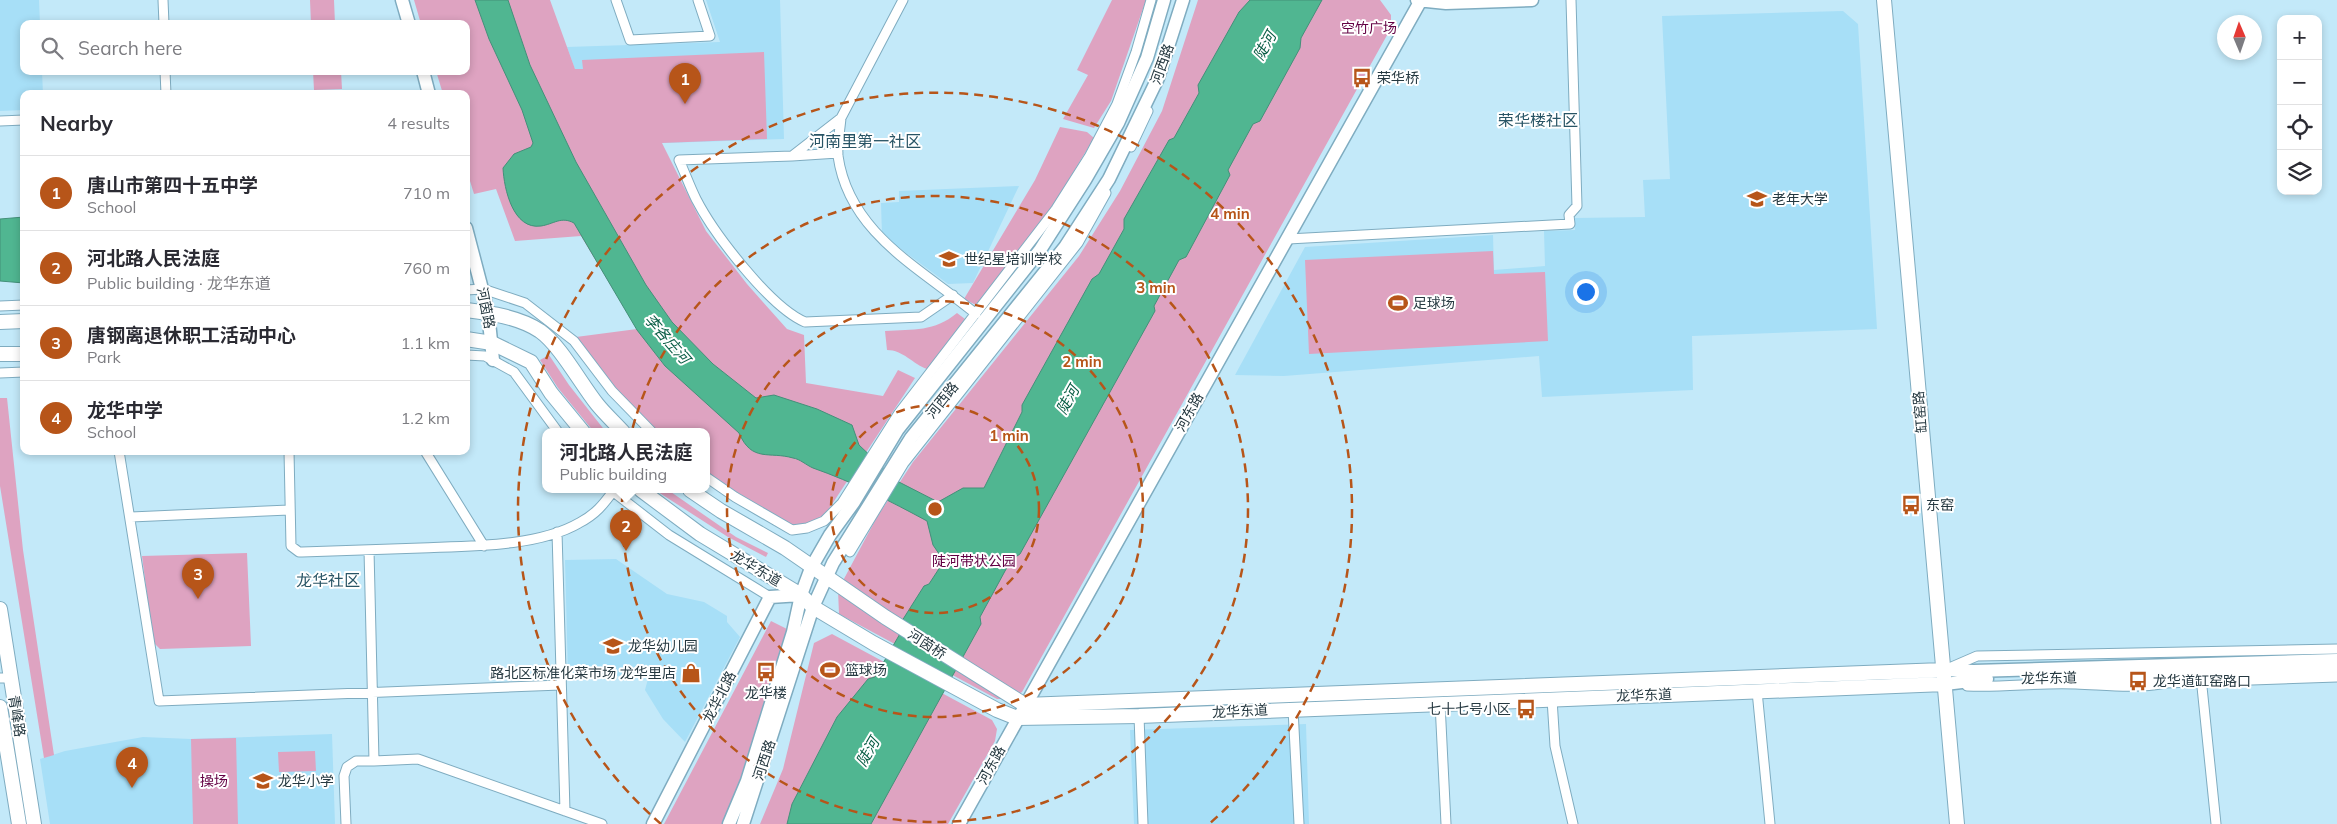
<!DOCTYPE html>
<html lang="en">
<head>
<meta charset="utf-8">
<style>
  body { margin:0; font-family:Mulish,"Noto Sans SC",sans-serif; background:#f2f2f3; color:#2b2b33 }
  .controls { position:absolute; right:15px; top:15px; display:grid; overflow:hidden; border-radius:10px; box-shadow:0 2px 8px #0003 }
  .controls button { width:45px; height:45px; display:grid; place-items:center; padding:0; border:0; border-bottom:1px solid #e1e1e2; background:#fff; color:#2b2b33; font:25px sans-serif }
  .compass { position:absolute; left:2217px; top:15px; width:45px; height:45px; border-radius:50%; background:#fff; box-shadow:0 2px 8px #0003; rotate:358deg }
  .you { position:absolute; left:1585px; top:291px; width:18px; height:18px; margin:-12px; border:4px solid #fff; border-radius:50%; background:#1a73e8; box-shadow:0 0 0 8px #1a73e833 }
  .badge { display:grid; place-items:center; width:32px; height:32px; border-radius:50%; background:#b75519; color:#fff; font-size:16px; font-weight:700 }
  .pin { position:absolute; translate:-50% -41px; filter:drop-shadow(0 1px 2px #0008) }
  .pin::after { content:''; position:absolute; top:26px; width:18px; height:15px; background:inherit; clip-path:polygon(0 0,100% 0,50% 100%) }
  .popup { position:absolute; left:542px; top:428px; width:168px; height:65px; box-sizing:border-box; display:grid; place-content:center; border-radius:10px; background:#fff; filter:drop-shadow(0 1px 4px #0005); font-size:16px; white-space:nowrap; color:#7c7c81 }
  .popup b { font-size:19px; color:#2b2b33 }
  .popup::after { content:''; position:absolute; left:50%; top:100%; margin-left:-10px; border:10px solid transparent; border-top-color:#fff }
  .list { margin:0; padding:0; list-style:none }
  h2 { display:flex; justify-content:space-between; align-items:center; height:65px; margin:0; padding:0 20px; font-size:21px }
  h2 small { font-size:16px; font-weight:400; color:#7c7c81 }
  .list li { display:grid; grid-template-columns:32px 1fr auto; gap:15px; align-items:center; box-sizing:border-box; height:75px; padding:0 20px; border-top:1px solid #e1e1e2 }
  .list b { display:block; font-size:19px; white-space:nowrap }
  .list p { margin:0; font-size:16px; white-space:nowrap; color:#7c7c81 }
  .list em { font-size:16px; font-style:normal; color:#7c7c81 }
  .icon { flex:none; width:28px; height:28px; fill:none; stroke:currentColor; stroke-width:2; stroke-linecap:round; stroke-linejoin:round }
  .map { position:relative; flex:none; width:2337px; height:824px; overflow:hidden }
  .search { position:absolute; background:#fff; box-shadow:0 2px 8px #0003; left:20px; top:20px; width:450px; height:55px; display:flex; align-items:center; gap:12px; box-sizing:border-box; padding:0 18px; border-radius:10px; color:#7c7c81; font-size:19px }
  .panel { position:absolute; background:#fff; box-shadow:0 2px 8px #0003; left:20px; top:90px; width:450px; height:365px; border-radius:10px }
  .map>svg:first-child { display:block }
</style>
</head>
<body>
<div class="map">
<svg width="2337" height="824" viewBox="0 0 2337 824">
  <rect width="100%" height="100%" fill="#c3e9f9"/>
  <path fill="#a7dff7" d="M0 0H39L40 24H24V71H42L43 94H24V110L0 111Z
    M706 0H780L784 139 602 145 567 47 720 42Z
    M1843 11 1858 24 1877 329 1692 336 1693 390 1542 397 1539 356 1284 376 1235 375 1305 247 1493 235 1494 270 1545 266 1544 231 1575 230V218L1645 217 1643 180 1670 179 1662 16Z
    M1019 186 973 283 948 284 882 235 881 203 899 202V191Z
    M616 559 667 594 704 602 727 616V622L740 637 685 742 663 719 645 690 649 675 568 677 565 560Z
    M1306 724 1309 824H1134L1130 730Z
    M332 734 335 824H50L40 759 65 751 143 737 191 739Z"/>
  <path fill="#dea3c1" d="M310 0H334L335 24H311Z
    M414 0H550L575 69H583L582 60 764 52 767 139 662 143 706 231 747 284 787 329 804 335 806 383 883 396 898 370 915 378 821 521 794 526 706 474V432H657L612 387 576 337 637 329 581 236 515 241 496 189 474 194 466 168V94H443L436 71H466V24H421Z
    M1112 0H1146L1111 101 1094 128 1063 119 1088 75 1077 70Z
    M1198 0H1380L1391 15V28L1022 692 1009 699H997L839 614 838 590 877 517 913 462 1079 256 1120 191 1162 111Z
    M313 71H341L342 89 314 90Z
    M1060 127 1087 132 1094 138 1051 209 976 305 964 299 1035 180Z
    M1493 251 1494 274 1545 272 1548 341 1309 354 1305 260Z
    M957 313 965 319 927 369C913 364 903 350 887 350L885 331C914 329 934 332 957 313Z
    M549 355 569 385 606 432H594L558 388 540 360Z
    M0 398H7L23 550 54 755 44 758 0 486Z
    M655 490H668L736 537 768 553 766 557 728 537Z
    M247 553 251 646 160 649 153 642 142 556Z
    M771 621 789 630 747 772 725 824H664Z
    M832 634 992 720 997 729 995 741 948 824H760L783 769 814 643Z
    M236 738 238 824H193L191 739Z
    M315 751 316 771 279 772 278 752Z"/>
  <path fill="#50b691" stroke="#439079" d="M475 0H508L530 65 576 162 646 285 672 322 713 364 756 398 774 395 817 409 852 425 859 445 897 481 938 502 963 488H984L1022 412V405L1092 279 1099 274 1124 229V219L1169 140 1174 138 1199 93 1198 85 1239 12 1250 0H1322L1301 38 1300 48 1260 121 1253 124 1228 170 1230 175 1186 257 1179 260 1154 306 1155 311 1020 554 1011 560 980 617 981 624 871 824H787L792 804 837 717 868 679 875 677 901 632 900 624 924 586 929 584 944 561 933 545 927 521C890 501 853 482 813 468 806 465 800 459 793 458 769 451 752 463 739 433L665 366 637 330 574 223C561 216 554 224 541 226 513 230 504 189 503 168L514 154 531 147 533 143 522 110 489 39Z
    M24 217V283L0 281V219Z"/>
  <g fill="none" stroke-linecap="round" stroke-linejoin="round">
    <defs>
      <path id="street" d="M163 0 164 24
        M616 0 630 40 710 36 698 0
        M903 0 841 118 792 156 679 160C685 173 690 187 696 199 714 234 770 307 805 322L921 317 953 295
        M165 71 166 94
        M841 118C840 130 837 144 838 156 849 234 922 269 976 314
        M0 121 24 120
        M1131 147 1148 111
        M792 156 838 153
        M1288 239 1570 224 1569 215 1577 206 1571 0
        M466 290 483 289 525 303 574 341 612 391 652 432
        M0 306 24 305
        M466 355 485 356 514 372 558 432
        M0 373 24 372
        M119 451 159 701 561 685
        M289 451 291 546 299 552C340 551 381 549 421 548 468 546 538 547 579 523 596 514 603 505 614 490
        M425 451 484 546
        M706 477 735 497 792 530 807 528 824 521 842 503 899 413 1056 209 1089 157 1117 104 1136 52 1151 0
        M611 490 669 535 770 597
        M131 517 289 510
        M557 532 565 811
        M850 552 904 463 1078 243 1106 193
        M1947 669 1977 656 2337 649
        M2201 677 2216 824
        M0 678H11
        M1967 686C2003 688 2040 682 2076 684 2106 685 2135 689 2165 683L2337 677
        M1757 691 1770 824
        M1552 699 1555 746 1573 824
        M1440 703 1446 824
        M1293 709 1299 824
        M1139 716 1143 824
        M374 761 418 759 602 824
        M346 824 344 776 347 767 356 761H374L369 550"/>
      <path id="secondary" d="M402 0 409 24
        M1417 0 1446 3 1532 0
        M423 71 429 94
        M466 228 488 312 493 360
        M1943 670 1974 671 2337 660
        M2057 678 2337 670
        M1945 684 1987 679
        M653 824 770 597 801 595
        M729 824 747 781 793 632 801 595 811 568 830 535 854 502 898 429 1040 250 1085 180 1118 123 1147 58 1164 0
        M743 824 813 607 833 563 911 438 1065 247 1109 179 1158 78 1183 0
        M959 824 1421 0"/>
      <path id="primary" d="M1884 0 1957 824
        M466 310C490 313 519 317 540 331 560 345 581 384 597 404 605 414 615 423 623 432
        M0 322 24 321
        M466 339 492 343 531 362 551 393 583 432
        M0 354H24
        M641 490 700 534 801 595 813 607 873 643 997 710 1017 718 1139 716 1945 684
        M690 490 721 511 785 548 885 617 1025 705 1943 670
        M0 609 34 824
        M0 707 19 824"/>
    </defs>
    <use href="#street" stroke="#7facc0" stroke-width="11"/>
    <use href="#secondary" stroke="#7facc0" stroke-width="15"/>
    <use href="#primary" stroke="#7facc0" stroke-width="16"/>
    <use href="#street" stroke="#fff" stroke-width="9"/>
    <use href="#secondary" stroke="#fff" stroke-width="12"/>
    <use href="#primary" stroke="#fff" stroke-width="14"/>
  </g>
  <g fill="none" stroke="#b75519" stroke-width="2.5" stroke-dasharray="9 6">
    <circle cx="935" cy="509" r="104"/>
    <circle cx="935" cy="509" r="208"/>
    <circle cx="935" cy="509" r="313"/>
    <path d="M661 824A417 417 0 1 1 1209 824"/>
  </g>
  <defs>
    <symbol id="bus-bare" viewBox="-9 -9 18 18"><path d="M-5-6H5V4H4V6H2V4H-2V6H-4V4H-5ZM-3.5-4V0h7V-4ZM-3.5 1.2v1.5H-2V1.2ZM2 1.2v1.5H3.5V1.2Z" fill="#b75519" stroke="#fff" stroke-width="2.5" paint-order="stroke"/></symbol>
    <symbol id="university-bare" viewBox="-9 -9 18 18"><path d="M0-5L7-2L0 1L-7-2ZM-4 1L0 2.5L4 1V4Q0 6-4 4Z" fill="#b75519" stroke="#fff" stroke-width="2.5" paint-order="stroke"/></symbol>
    <symbol id="school-bare" viewBox="-9 -9 18 18"><path d="M0-5L7-2L0 1L-7-2ZM-4 1L0 2.5L4 1V4Q0 6-4 4Z" fill="#b75519" stroke="#fff" stroke-width="2.5" paint-order="stroke"/></symbol>
    <symbol id="stadium-bare" viewBox="-9 -9 18 18"><path d="M0-5a6.5 5 0 1 0 0 10a6.5 5 0 1 0 0-10ZM-3.5-1.8h7v3.6h-7Z" fill="#b75519" stroke="#fff" stroke-width="2.5" paint-order="stroke"/></symbol>
    <symbol id="shop-bare" viewBox="-9 -9 18 18"><path d="M-5-2.5h2.3a2.7 3.5 0 0 1 5.4 0H5L5.5 6h-11ZM-1.5-2.5h3a1.5 2.3 0 0 0-3 0Z" fill="#b75519" stroke="#fff" stroke-width="2.5" paint-order="stroke"/></symbol>
  </defs>
  <g fill-rule="evenodd">
    <use href="#bus-bare" x="1348" y="64" width="28" height="28"/>
    <use href="#university-bare" x="1743" y="185" width="28" height="28"/>
    <use href="#school-bare" x="935" y="245" width="28" height="28"/>
    <use href="#stadium-bare" x="1384" y="289" width="28" height="28"/>
    <use href="#bus-bare" x="1897" y="491" width="28" height="28"/>
    <use href="#school-bare" x="599" y="632" width="28" height="28"/>
    <use href="#stadium-bare" x="816" y="656" width="28" height="28"/>
    <use href="#bus-bare" x="752" y="658" width="28" height="28"/>
    <use href="#shop-bare" x="677" y="659" width="28" height="28"/>
    <use href="#bus-bare" x="2124" y="667" width="28" height="28"/>
    <use href="#bus-bare" x="1512" y="695" width="28" height="28"/>
    <use href="#school-bare" x="249" y="767" width="28" height="28"/>
  </g>
  <g text-anchor="middle" stroke-width="4" stroke-linejoin="round" paint-order="stroke">
    <g font-size="14" fill="#630043" stroke="#fff">
      <text x="1369" y="33">空竹广场</text>
      <text x="974" y="566">陡河带状公园</text>
      <text x="214" y="786">操场</text>
    </g>
    <g font-size="14" fill="#263941" stroke="#fff">
      <text transform="translate(1162 64) rotate(-70)" y="5">河西路</text>
      <text transform="translate(486 308) rotate(79)" y="5">河茵路</text>
      <text transform="translate(942 400) rotate(-51)" y="5">河西路</text>
      <text transform="translate(1189 412) rotate(-61)" y="5">河东路</text>
      <text transform="translate(1920 412) rotate(-95)" y="5">缸窑路</text>
      <text transform="translate(756 568) rotate(31)" y="5">龙华东道</text>
      <text transform="translate(927 644) rotate(33)" y="5">河茵桥</text>
      <text transform="translate(2049 678) rotate(-1)" y="5">龙华东道</text>
      <text transform="translate(1644 695) rotate(-2)" y="5">龙华东道</text>
      <text transform="translate(719 697) rotate(-63)" y="5">龙华北路</text>
      <text transform="translate(1240 711) rotate(-3)" y="5">龙华东道</text>
      <text transform="translate(17 716) rotate(81)" y="5">青峰路</text>
      <text transform="translate(764 760) rotate(-72)" y="5">河西路</text>
      <text transform="translate(991 765) rotate(-61)" y="5">河东路</text>
    </g>
    <g font-size="14" fill="#263941" stroke="#fff" text-anchor="start">
      <text x="1377" y="83">荣华桥</text>
      <text x="1772" y="204">老年大学</text>
      <text x="964" y="264">世纪星培训学校</text>
      <text x="1413" y="308">足球场</text>
      <text x="1926" y="510">东窑</text>
      <text x="628" y="651">龙华幼儿园</text>
      <text x="845" y="675">篮球场</text>
      <text x="676" y="678" text-anchor="end">路北区标准化菜市场 龙华里店</text>
      <text x="2153" y="686">龙华道缸窑路口</text>
      <text x="766" y="698" text-anchor="middle">龙华楼</text>
      <text x="1511" y="714" text-anchor="end">七十七号小区</text>
      <text x="278" y="786">龙华小学</text>
    </g>
    <g font-size="15" font-style="italic" fill="#095d45" stroke="#fff">
      <text transform="translate(1265 46) rotate(-61)" y="5">陡河</text>
      <text transform="translate(667 339) rotate(49)" y="5">李各庄河</text>
      <text transform="translate(1068 400) rotate(-61)" y="5">陡河</text>
      <text transform="translate(868 752) rotate(-60)" y="5">陡河</text>
    </g>
    <g font-size="16" fill="#285465" stroke="#fff">
      <text x="1538" y="126">荣华楼社区</text>
      <text x="865" y="147">河南里第一社区</text>
      <text x="328" y="586">龙华社区</text>
    </g>
  </g>
  <circle cx="935" cy="509" r="8" fill="#b75519" stroke="#fff" stroke-width="2.5"/>
  <g font-size="15" text-anchor="middle" font-weight="bold" fill="#b75519" stroke="#fff" stroke-width="4" stroke-linejoin="round" paint-order="stroke">
    <text x="1230" y="219">4 min</text>
    <text x="1156" y="293">3 min</text>
    <text x="1082" y="367">2 min</text>
    <text x="1009" y="441">1 min</text>
  </g>
</svg>
<div class="controls">
<button>+</button>
<button>−</button>
<button><svg class="icon" aria-label="locate" viewBox="0 0 24 24"><circle cx="12" cy="12" r="6"/><path d="M12 2v4M12 18v4M2 12h4M18 12h4"/></svg></button>
<button><svg class="icon" aria-label="layers" viewBox="0 0 24 24"><path d="M12 4l9 5-9 5-9-5zM3 14l9 5 9-5"/></svg></button>
</div>
<svg class="compass" viewBox="-18 -18 36 36"><path d="M0-13l5 13h-10z" fill="#e53935"/><path d="M0 13l5-13h-10z" fill="#7c7c81"/></svg>
<div class="you"></div>
<div class="pin badge" style="left:685px;top:104px">1</div>
<div class="pin badge" style="left:626px;top:551px">2</div>
<div class="popup"><b>河北路人民法庭</b>Public building</div>
<div class="pin badge" style="left:198px;top:599px">3</div>
<div class="pin badge" style="left:132px;top:788px">4</div>
<div class="search"><svg class="icon" aria-label="search" viewBox="0 0 24 24"><circle cx="10" cy="10" r="6"/><path d="M15 15l6 6"/></svg>Search here</div>
<section class="panel">
<h2>Nearby<small>4 results</small></h2>
<ul class="list">
<li><span class="badge">1</span><div><b>唐山市第四十五中学</b><p>School</p></div><em>710 m</em></li>
<li><span class="badge">2</span><div><b>河北路人民法庭</b><p>Public building · 龙华东道</p></div><em>760 m</em></li>
<li><span class="badge">3</span><div><b>唐钢离退休职工活动中心</b><p>Park</p></div><em>1.1 km</em></li>
<li><span class="badge">4</span><div><b>龙华中学</b><p>School</p></div><em>1.2 km</em></li>
</ul>
</section>
</div>
</body>
</html>
